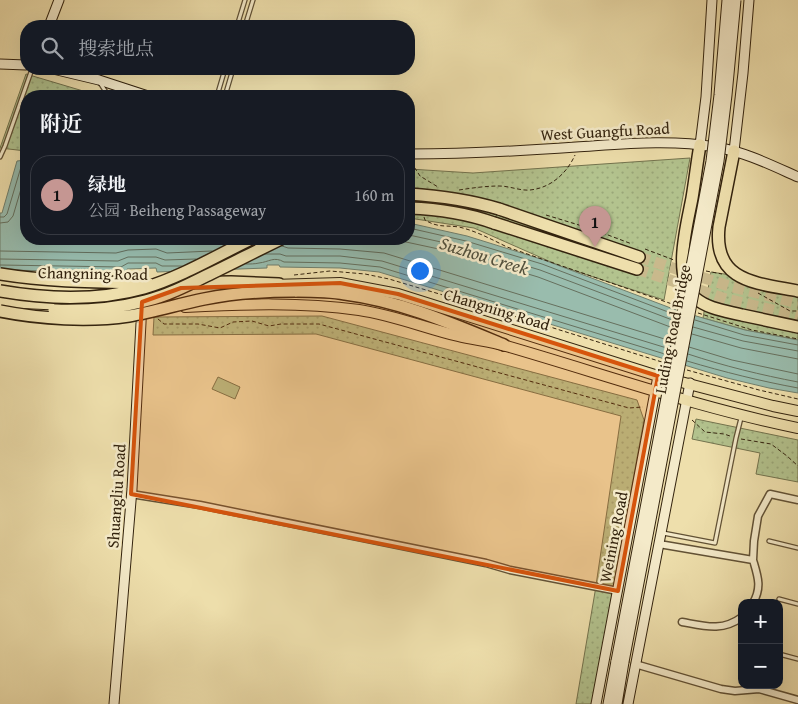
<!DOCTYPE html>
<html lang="zh">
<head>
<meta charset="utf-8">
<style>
  body { margin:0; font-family:"Gentium Book Plus","Noto Serif SC",serif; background:#242831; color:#f1f3f6 }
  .controls { position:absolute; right:15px; bottom:15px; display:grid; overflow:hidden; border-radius:10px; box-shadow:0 5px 20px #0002 }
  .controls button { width:45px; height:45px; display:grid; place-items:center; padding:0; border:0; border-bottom:1px solid #363941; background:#171b24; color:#f1f3f6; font:25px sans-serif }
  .you { position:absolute; left:419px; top:270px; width:18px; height:18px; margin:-12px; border:4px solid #fff; border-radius:50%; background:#1a73e8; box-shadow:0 0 0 8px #1a73e833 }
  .badge { display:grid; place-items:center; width:32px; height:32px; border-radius:50%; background:#c59692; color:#111; font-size:16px; font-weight:700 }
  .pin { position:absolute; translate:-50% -41px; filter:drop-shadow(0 1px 2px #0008) }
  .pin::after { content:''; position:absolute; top:26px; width:18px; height:15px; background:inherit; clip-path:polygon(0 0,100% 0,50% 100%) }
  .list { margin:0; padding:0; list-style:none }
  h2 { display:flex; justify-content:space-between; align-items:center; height:65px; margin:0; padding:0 20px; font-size:21px }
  h2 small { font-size:16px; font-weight:400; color:#9ea1a6 }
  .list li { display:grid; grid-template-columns:32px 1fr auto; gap:15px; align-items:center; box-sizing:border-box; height:80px; margin:0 10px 10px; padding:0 10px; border:1px solid #363941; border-radius:20px }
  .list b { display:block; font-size:19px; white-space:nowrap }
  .list p { margin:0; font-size:16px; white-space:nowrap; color:#9ea1a6 }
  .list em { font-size:16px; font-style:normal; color:#9ea1a6 }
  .icon { flex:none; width:28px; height:28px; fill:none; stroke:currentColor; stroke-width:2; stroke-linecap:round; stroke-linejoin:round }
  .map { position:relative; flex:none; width:798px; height:704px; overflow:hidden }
  .search { position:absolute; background:#171b24; box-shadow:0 5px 20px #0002; left:20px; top:20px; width:395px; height:55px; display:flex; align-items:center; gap:12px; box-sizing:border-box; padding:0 18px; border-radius:20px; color:#9ea1a6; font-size:19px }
  .panel { position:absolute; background:#171b24; box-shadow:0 5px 20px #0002; left:20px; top:90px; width:395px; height:155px; border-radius:20px }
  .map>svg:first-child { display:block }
</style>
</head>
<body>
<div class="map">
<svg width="798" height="704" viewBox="0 0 798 704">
  <defs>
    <pattern id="green-dots" width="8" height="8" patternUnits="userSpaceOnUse" patternTransform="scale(1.25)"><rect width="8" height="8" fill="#b3c38e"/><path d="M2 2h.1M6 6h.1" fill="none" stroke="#9aa779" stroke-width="1.8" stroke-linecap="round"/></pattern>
  </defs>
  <rect width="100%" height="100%" fill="#eedfac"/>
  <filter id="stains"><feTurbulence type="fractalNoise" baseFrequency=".004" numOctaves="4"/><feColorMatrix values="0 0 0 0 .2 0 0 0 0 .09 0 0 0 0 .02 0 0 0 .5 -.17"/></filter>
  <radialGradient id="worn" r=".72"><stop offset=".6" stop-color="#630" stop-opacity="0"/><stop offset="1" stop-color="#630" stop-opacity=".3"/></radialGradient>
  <path fill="url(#green-dots)" stroke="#73734e" d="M26 74 100 96H26V151L0 148Z
    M690 158 664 300 560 266 474 228 409 218V169L473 173Z
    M711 272 798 285V340L745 330 703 318Z
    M322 316 637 400 644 420 592 704H576L595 592 621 416 316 334 153 335 154 317Z
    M696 419 798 440V482L756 474 760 453 692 439Z"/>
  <path fill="#b3c38e" stroke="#73734e" d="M218 377 240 387 235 399 212 389Z"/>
  <path fill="#99bcad" stroke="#707f6d" d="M26 160V239H409V223L467 236 544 260 676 310 703 318 745 330 798 340V393L769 388 727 378 379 272 340 268 280 267 279 265H267V268L157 272 156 268 127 269V272L0 270V213H2L17 161Z"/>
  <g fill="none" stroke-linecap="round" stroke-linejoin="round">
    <path stroke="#66705e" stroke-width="1" d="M0 217H4L7 214 21 167 26 165
      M0 223 8 222 13 216 26 172
      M409 228 466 241 542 264 676 315
      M409 235 464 247 540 270 675 321
      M399 239 406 242 462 254 538 277 673 328
      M282 246 288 248 340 249 384 253 671 341
      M0 251 116 253 128 250 156 249 167 253 212 251
      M265 254H280L286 256H340L382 261 670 349
      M0 259 118 261 128 257H156L165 260 196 259
      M246 264C250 264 255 264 259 263 269 262 274 256 284 262L340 263 380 267 668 355
      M0 265 121 267 128 263H156L162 266H182
      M695 320 744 335 798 345
      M693 327 743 341 798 351
      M692 334 741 348 798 359
      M689 347 732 360 798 374
      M688 354C724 366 761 375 798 382
      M687 361C724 372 760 381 798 388"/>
    <path stroke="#c9b98c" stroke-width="11" stroke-dasharray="11 5.5" stroke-linecap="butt" d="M639 257 729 286 798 303
      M637 269 726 299 798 316"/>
    <defs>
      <path id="lane" d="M237 26 245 0
        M245 26 253 0
        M100 83 106 92 113 96
        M217 96 225 69
        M225 96 233 69
        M0 157 5 146 32 69
        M663 533 715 543 736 438 741 418
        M769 541 798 548
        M779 599 798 604
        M779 654 798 659"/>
      <path id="street" d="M131 494 200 505 486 563 510 570 618 591
        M659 544 753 560 754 541 758 516 770 494 798 500
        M753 603C762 587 758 577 753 560
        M682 622C704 626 722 632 742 617
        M635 664 721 689 735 691 759 689 798 700"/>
      <path id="secondary" d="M49 26 59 0
        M0 64 26 65
        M53 69 99 80 148 96
        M700 145 706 97 712 0
        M734 151 743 73 749 0
        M409 154C465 154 520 151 576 147 623 144 670 139 716 147 745 152 771 165 798 177
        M114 704 132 489 141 323 142 290
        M596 704 658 376
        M608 704 616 661
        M617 704 624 662
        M628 704 690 383"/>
      <path id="primary" d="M0 285 30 287 125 289
        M272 285 340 283 398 294 658 376 773 406 798 411
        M0 302 66 305
        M185 307C243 304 301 302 359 310 393 315 425 328 458 336 474 340 491 341 506 346 603 374 699 408 798 428"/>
      <path id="highway" d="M700 145C697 162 695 180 692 198 687 225 672 277 695 298 708 309 726 311 742 315 760 319 779 323 798 327
        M734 151 719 227C713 282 756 283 798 291
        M499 209 639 257
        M494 223 637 269
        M170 283 231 282 279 284
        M295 291C312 291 329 291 345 294 400 301 453 324 504 345
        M0 305 8 306"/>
    </defs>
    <use href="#lane" stroke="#625236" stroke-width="5.5"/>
    <use href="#street" stroke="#625236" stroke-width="9"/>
    <use href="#secondary" stroke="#33230e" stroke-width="11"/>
    <use href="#primary" stroke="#33230e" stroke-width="12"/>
    <use href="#highway" stroke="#33230e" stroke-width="14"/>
    <path stroke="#33230e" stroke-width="1" stroke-dasharray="4 2.5" stroke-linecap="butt" d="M20 119H26
      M411 162 420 176 438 187
      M459 190C472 188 486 186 499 186 510 186 520 191 530 190 551 188 567 173 575 155
      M546 215 592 229 632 244
      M424 217 425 220C438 228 445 225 459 227 476 231 491 239 507 247L675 305
      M645 249 674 260
      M706 271 722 274
      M294 275 330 271 365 274 389 279 547 326 665 363
      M758 293 790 311H798
      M698 313 752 330 798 339
      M158 319 164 324H198L220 328 233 322 252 321 269 326 281 324H319L629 408 643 407
      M687 370 759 390 798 399
      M692 420 705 432 724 434 730 436
      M741 439 771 444 787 456 798 466"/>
    <use href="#lane" stroke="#f4eac9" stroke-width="3"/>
    <use href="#street" stroke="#f4eac9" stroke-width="6"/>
    <use href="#secondary" stroke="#f4eac9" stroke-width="9"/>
    <use href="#primary" stroke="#eedfac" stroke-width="10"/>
    <use href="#highway" stroke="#eedfac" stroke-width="11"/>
    <defs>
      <path id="secondary-bridge" d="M616 661 711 161 719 95 727 0
        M624 662 719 161 727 95 736 0"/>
      <path id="highway-bridge" d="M409 194C440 196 469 200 499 209
        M409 208C438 209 466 213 494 223
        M0 274C49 282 98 282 148 283
        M0 291C46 299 98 301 144 288 181 277 216 256 251 239
        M54 310C85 311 115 309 145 301 166 296 186 286 206 276 231 264 256 251 281 239
        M0 311C40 319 89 322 129 316 154 312 179 304 204 299 234 293 264 291 295 291"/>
    </defs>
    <use href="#secondary-bridge" stroke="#33230e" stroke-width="11" stroke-linecap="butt"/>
    <use href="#highway-bridge" stroke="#33230e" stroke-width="14" stroke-linecap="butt"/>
    <use href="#secondary-bridge" stroke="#f4eac9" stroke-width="9"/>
    <use href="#highway-bridge" stroke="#eedfac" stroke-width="11"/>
  </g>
  <path fill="#d6540c" fill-opacity="0.2" stroke="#d6540c" stroke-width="4" stroke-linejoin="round" d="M340 283 398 294 658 376 618 591 131 494 142 302 181 288Z"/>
  <g text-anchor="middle" stroke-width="5" stroke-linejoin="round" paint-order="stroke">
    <g font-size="16" fill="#33230e" stroke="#f4eac9">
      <text transform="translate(605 131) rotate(-3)" y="6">West Guangfu Road</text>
      <text transform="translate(93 273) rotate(1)" y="6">Changning Road</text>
      <text transform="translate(497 309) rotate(17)" y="6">Changning Road</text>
      <text transform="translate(672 329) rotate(-79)" y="6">Luding Road Bridge</text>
      <text transform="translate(116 496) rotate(-86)" y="6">Shuangliu Road</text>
      <text transform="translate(613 537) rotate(-79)" y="6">Weining Road</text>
    </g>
    <g font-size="18" font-style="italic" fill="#52513e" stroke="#f4eac9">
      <text transform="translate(484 256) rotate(17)" y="6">Suzhou Creek</text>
    </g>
  </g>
  <rect width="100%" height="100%" filter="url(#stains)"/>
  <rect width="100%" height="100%" fill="url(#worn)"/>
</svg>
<div class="controls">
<button>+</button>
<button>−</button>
</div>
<div class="you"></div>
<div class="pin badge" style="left:595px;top:247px">1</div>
<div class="search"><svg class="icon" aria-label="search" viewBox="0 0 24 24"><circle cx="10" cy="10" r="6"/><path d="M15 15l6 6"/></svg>搜索地点</div>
<section class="panel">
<h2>附近<small></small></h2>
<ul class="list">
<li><span class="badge">1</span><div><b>绿地</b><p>公园 · Beiheng Passageway</p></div><em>160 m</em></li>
</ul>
</section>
</div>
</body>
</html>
